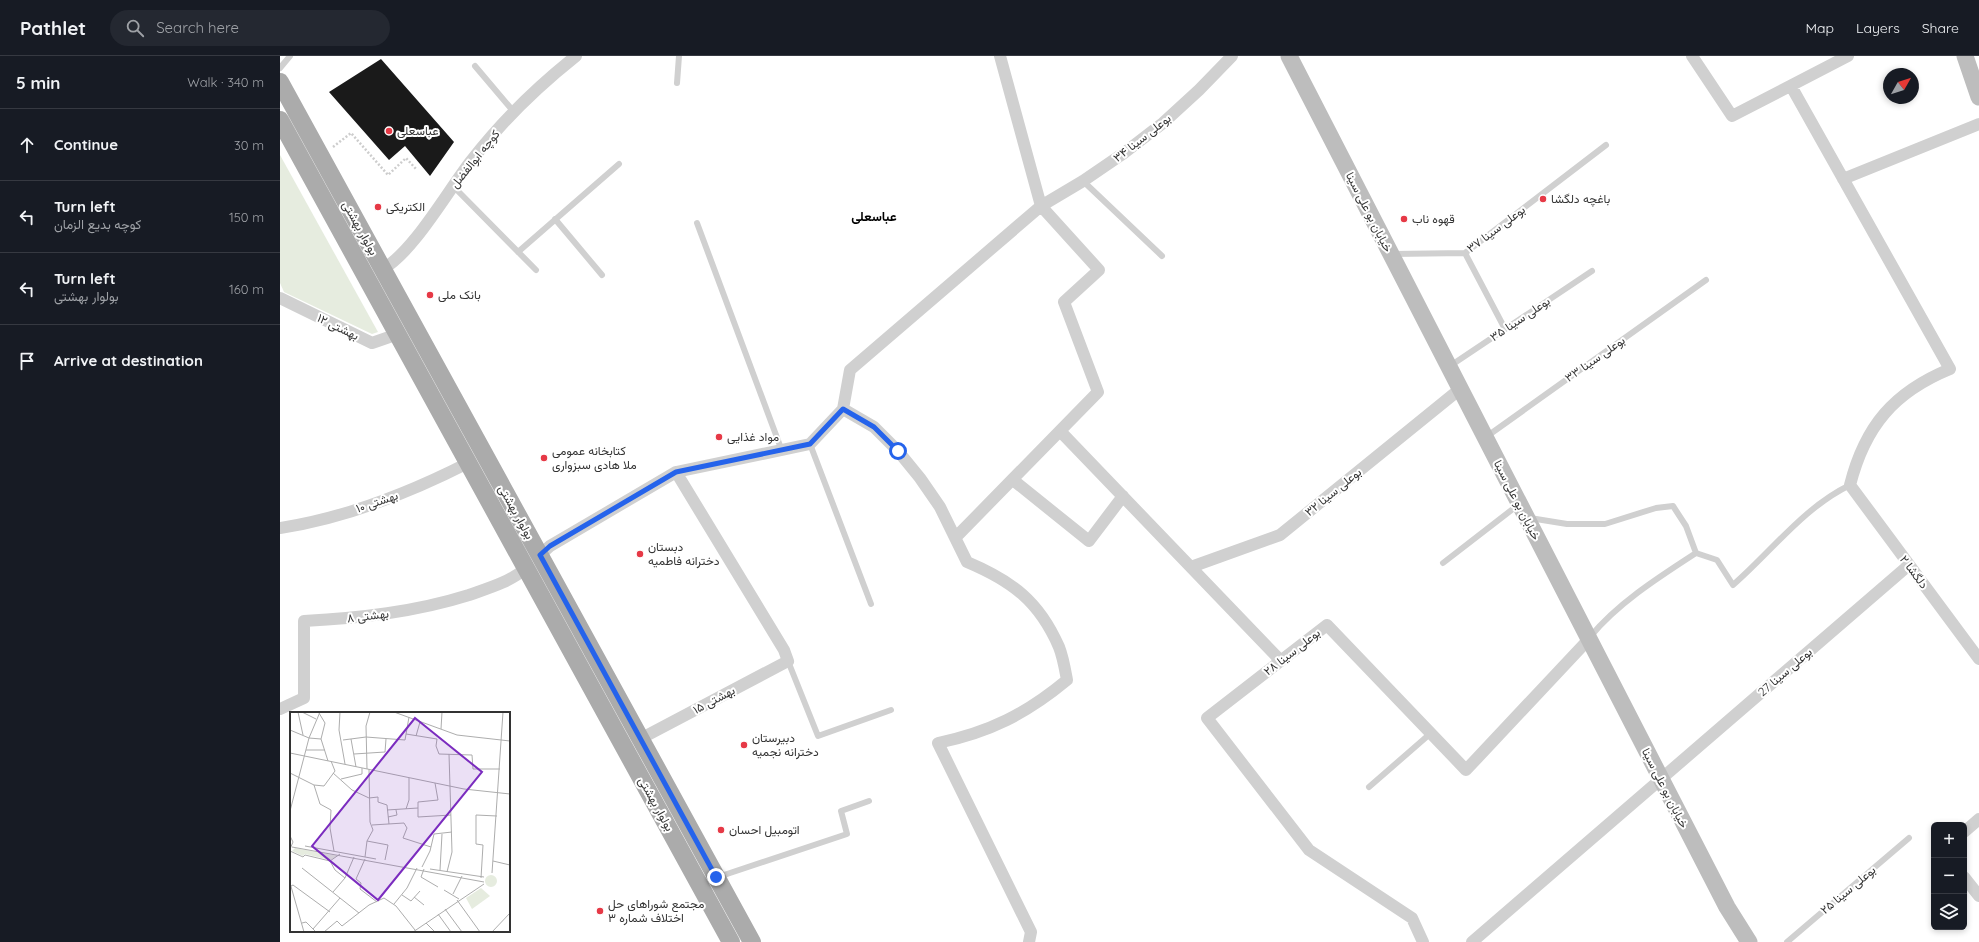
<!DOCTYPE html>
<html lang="en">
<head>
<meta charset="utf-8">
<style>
  body { margin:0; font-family:Quicksand,Vazirmatn,sans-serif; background:#242831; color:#f1f3f6 }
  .controls { position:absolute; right:12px; bottom:12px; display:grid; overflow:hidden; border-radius:6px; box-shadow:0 2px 6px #0003 }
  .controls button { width:36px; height:36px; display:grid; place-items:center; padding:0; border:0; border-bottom:1px solid #363941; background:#171b24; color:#f1f3f6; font:20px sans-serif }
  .compass { position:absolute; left:1603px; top:12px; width:36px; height:36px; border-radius:50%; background:#171b24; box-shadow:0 2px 6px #0003; rotate:51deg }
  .stop { position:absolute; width:12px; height:12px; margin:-9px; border:3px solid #2563eb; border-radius:50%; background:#fff }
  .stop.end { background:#2563eb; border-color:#fff; box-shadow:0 1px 4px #0008 }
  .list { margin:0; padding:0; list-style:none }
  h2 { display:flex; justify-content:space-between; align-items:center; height:52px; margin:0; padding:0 16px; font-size:17px }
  h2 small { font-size:13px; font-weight:400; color:#9ea1a6 }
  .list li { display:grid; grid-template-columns:26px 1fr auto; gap:12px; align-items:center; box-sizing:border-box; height:72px; padding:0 16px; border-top:1px solid #363941 }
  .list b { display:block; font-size:15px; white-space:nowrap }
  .list p { margin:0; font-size:13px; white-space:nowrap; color:#9ea1a6 }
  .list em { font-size:13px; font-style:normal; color:#9ea1a6 }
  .icon { flex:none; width:22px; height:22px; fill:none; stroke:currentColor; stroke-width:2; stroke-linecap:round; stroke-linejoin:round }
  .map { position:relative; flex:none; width:1699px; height:886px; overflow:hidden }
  header { display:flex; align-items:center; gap:24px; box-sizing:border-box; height:56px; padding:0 20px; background:#171b24; border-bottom:1px solid #363941 }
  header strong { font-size:19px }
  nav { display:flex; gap:22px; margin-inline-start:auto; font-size:14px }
  .search { width:280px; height:36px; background:#242831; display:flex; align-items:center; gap:10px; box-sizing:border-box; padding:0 14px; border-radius:22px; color:#9ea1a6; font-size:15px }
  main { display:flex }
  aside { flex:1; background:#171b24 }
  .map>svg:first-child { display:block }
</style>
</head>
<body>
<header>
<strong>Pathlet</strong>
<div class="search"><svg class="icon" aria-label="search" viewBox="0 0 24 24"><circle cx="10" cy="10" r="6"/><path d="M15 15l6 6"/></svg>Search here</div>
<nav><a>Map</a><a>Layers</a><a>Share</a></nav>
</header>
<main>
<aside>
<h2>5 min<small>Walk · 340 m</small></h2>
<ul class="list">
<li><svg class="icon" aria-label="ahead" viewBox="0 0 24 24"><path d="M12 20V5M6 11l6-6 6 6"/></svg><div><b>Continue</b></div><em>30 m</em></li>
<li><svg class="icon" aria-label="left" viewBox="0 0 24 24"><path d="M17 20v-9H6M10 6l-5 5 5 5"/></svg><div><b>Turn left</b><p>کوچه بدیع الزمان</p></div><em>150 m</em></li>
<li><svg class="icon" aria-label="left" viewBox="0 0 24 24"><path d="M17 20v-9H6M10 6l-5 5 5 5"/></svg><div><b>Turn left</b><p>بولوار بهشتی</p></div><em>160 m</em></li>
<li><svg class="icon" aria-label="arrive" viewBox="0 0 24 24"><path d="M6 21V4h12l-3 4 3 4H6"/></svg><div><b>Arrive at destination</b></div></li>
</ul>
</aside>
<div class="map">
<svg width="1699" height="886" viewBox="0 0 1699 886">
  <rect width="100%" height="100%" fill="#fff"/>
  <path fill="#e6ecdf" d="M0 99 98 276 92 278 4 236 0 227Z"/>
  <path fill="#1a1a1a" d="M101 3 174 86 150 120 125 90 109 104 49 36Z"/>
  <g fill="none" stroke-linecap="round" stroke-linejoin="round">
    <path stroke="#cdcdcd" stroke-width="2.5" stroke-dasharray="2 2" stroke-linecap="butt" d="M53 91 71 77 108 119 126 102 136 113"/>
    <path stroke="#d0d0d0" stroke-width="6" d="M195 10 234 56
      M0 12 10 0
      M397 27 399 0
      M803 125 882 200
      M172 129 256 214
      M275 163 322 219
      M417 167 502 395
      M238 196 339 108
      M1185 197 1225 273
      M1113 198 1185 197 1326 89
      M1170 310 1312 215
      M1206 381 1426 224
      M530 388 591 548
      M1250 462 1287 468H1325L1376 452 1393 450 1406 470 1416 497C1379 521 1338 547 1310 581
      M1416 497 1437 504 1453 529C1492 495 1523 452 1570 429
      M1163 507 1238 449
      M508 605 538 680 611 654
      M1089 731 1151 677
      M438 821 567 778 561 755 589 745
      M1507 886 1629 782"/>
    <path stroke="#d0d0d0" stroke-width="12" d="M1412 0 1452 60 1568 0
      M1511 30 1670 313C1614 336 1585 370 1570 429L1699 603
      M1563 123 1699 68
      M103 213C134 195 167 136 191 105 221 66 257 31 296 0
      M0 242 92 287 118 278
      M563 353 594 371 618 395 640 422 660 451 687 506C732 525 759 545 779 591 783 601 785 613 787 624 746 658 710 676 658 687L751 876 749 886
      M563 353 570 314 761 150 803 125 844 97 883 67 919 34 952 0
      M780 375 1001 605
      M733 424 809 485 843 440
      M0 472C66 462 129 437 188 407
      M676 481 818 336 784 246 819 214 761 150 720 0
      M260 499 270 490 396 416 530 388 563 353
      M911 511 1000 479 1180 333
      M0 653 24 642V565C80 562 135 556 189 539 209 532 230 526 246 512
      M360 683 508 605 504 594 396 416
      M1684 776 1699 763
      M1684 821 1699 840
      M1143 886 1132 862 1029 794 927 662 1047 569 1186 714 1309 583
      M1192 886 1629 509"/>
    <path stroke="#bdbdbd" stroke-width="17" d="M1009 0 1447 851 1469 886
      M1685 0 1699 41"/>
    <path stroke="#ababab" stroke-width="18" d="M0 26 472 886
      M0 64 451 886"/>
  </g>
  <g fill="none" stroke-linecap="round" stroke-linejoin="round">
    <path stroke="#2563eb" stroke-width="5" d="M436 821 260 499 270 490 396 416 530 388 563 353 594 371 618 395"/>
  </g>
  <g fill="#e63946" stroke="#fff" stroke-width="1.5">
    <circle cx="109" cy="75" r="4"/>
    <circle cx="1263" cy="143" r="4"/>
    <circle cx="98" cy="151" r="4"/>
    <circle cx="1124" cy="163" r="4"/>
    <circle cx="150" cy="239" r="4"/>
    <circle cx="439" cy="381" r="4"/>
    <circle cx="264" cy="402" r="4"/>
    <circle cx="360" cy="498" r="4"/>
    <circle cx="464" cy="689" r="4"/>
    <circle cx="441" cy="774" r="4"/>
    <circle cx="320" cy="855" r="4"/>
  </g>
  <g text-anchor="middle" stroke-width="4" stroke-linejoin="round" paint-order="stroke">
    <g font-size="12" fill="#333" stroke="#fff" text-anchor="start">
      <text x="117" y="79">عباسعلی</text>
      <text x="1271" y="147">باغچه دلگشا</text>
      <text x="106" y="155">الکتریکی</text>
      <text x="1132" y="167">قهوه ناب</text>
      <text x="158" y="243">بانک ملی</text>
      <text x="447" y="385">مواد غذایی</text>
      <text x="272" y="399">کتابخانه عمومی<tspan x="272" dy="14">ملا هادی سبزواری</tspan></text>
      <text x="368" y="495">دبستان<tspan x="368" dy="14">دخترانه فاطمیه</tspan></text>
      <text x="472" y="686">دبیرستان<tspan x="472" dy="14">دخترانه نجمیه</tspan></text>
      <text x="449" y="778">اتومبیل احسان</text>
      <text x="328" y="852">مجتمع شوراهای حل<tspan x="328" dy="14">اختلاف شماره ۳</tspan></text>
    </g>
    <g font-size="12" fill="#333" stroke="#fff">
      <text transform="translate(862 82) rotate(-38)" y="4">بوعلی سینا ۳۴</text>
      <text transform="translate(195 103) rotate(-51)" y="4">کوچه ابوالفضل</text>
      <text transform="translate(1089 156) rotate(63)" y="4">خیابان بو علی سینا</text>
      <text transform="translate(80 172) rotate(61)" y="4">بولوار بهشتی</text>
      <text transform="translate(1216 173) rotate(-37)" y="4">بوعلی سینا ۳۷</text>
      <text transform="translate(1240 263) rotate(-34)" y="4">بوعلی سینا ۳۵</text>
      <text transform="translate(58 271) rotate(26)" y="4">بهشتی ۱۲</text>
      <text transform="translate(1315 303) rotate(-35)" y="4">بوعلی سینا ۳۳</text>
      <text transform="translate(1053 436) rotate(-39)" y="4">بوعلی سینا ۳۲</text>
      <text transform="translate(1237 444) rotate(63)" y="4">خیابان بو علی سینا</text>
      <text transform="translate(97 446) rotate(-19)" y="4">بهشتی ۱۰</text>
      <text transform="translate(236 456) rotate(61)" y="4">بولوار بهشتی</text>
      <text transform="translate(1634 516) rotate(53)" y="4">دلگشا ۲</text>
      <text transform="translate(88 560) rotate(-7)" y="4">بهشتی ۸</text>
      <text transform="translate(1012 596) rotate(-38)" y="4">بوعلی سینا ۲۸</text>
      <text transform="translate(1505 616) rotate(-41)" y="4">بوعلی سینا 27</text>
      <text transform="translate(434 644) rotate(-28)" y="4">بهشتی ۱۵</text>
      <text transform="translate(1385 732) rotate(63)" y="4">خیابان بو علی سینا</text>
      <text transform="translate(376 748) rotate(61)" y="4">بولوار بهشتی</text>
      <text transform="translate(1568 834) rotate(-40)" y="4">بوعلی سینا ۲۵</text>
    </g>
    <g font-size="13" font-weight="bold" fill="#000" stroke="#fff">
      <text x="594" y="165">عباسعلی</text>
    </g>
  </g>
  <g transform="translate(10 656)">
    <rect width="220" height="220" fill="#fff"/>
    <path d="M5 136 48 144 40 148 15 142 13 144 2 139ZM195 169a6 6 0 1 1 12 0a6 6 0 1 1-12 0ZM191 176 200 184 182 197 176 186Z" fill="#e6ecdf"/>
    <path fill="none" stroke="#adadad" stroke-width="1" d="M8 0 13 23M12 0 26 7M50 0 49 18 55 52M104 0 167 23 220 29M29 1 35 11 31 27M151 17 152 0M0 18 19 26 31 27M116 22 147 27 146 34 149 42 182 43 183 57H210M126 24 130 10M31 27 38 49M61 27 66 55M53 28 76 25 115 28 119 5M16 38H35M0 41 174 77 220 82M64 42 95 40 96 27M77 57 76 14 80 0M0 61 24 73 34 74 45 59 41 49M43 61 62 78 79 86 88 85V90L97 93 99 112M51 67 72 62V56M145 71 148 88 128 90V105L161 103M24 73 30 92 41 98 40 116 44 139M116 97 119 88V66M97 98 128 96M0 99 19 26 30 0M98 105 107 103 106 98M82 113 114 111 117 116 113 126 141 135M0 124 3 130 0 137M77 129 98 133 95 148M15 134 86 147M2 135 194 170M0 139 13 145 15 143 40 149M75 145 77 129 83 118 80 110 79 57M75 147 66 167 71 171 70 177 87 190M40 149 45 158 55 166M40 149 50 142M203 149 220 153M132 155 140 139 144 122 162 120M12 156 69 201M134 157 131 165 148 175M140 157 194 165M150 158 152 122M157 160 162 140 159 42M202 161 213 0M191 166 193 133 186 132V103L207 104M0 171 14 220M1 174 3 173 40 200M154 178 169 187M43 180 55 166 64 145M163 182 172 164M112 183 121 189 130 179M124 185 134 193M167 188 190 220M104 192 117 176 127 156M155 197 172 220M148 202 161 220M12 211 16 210 26 220M136 211 145 220M23 217 50 186M34 220 47 209 52 214 79 193 94 186 106 194 125 218M123 220 194 172M202 220 220 201"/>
    <path fill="#7b2cbf" fill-opacity="0.15" stroke="#7b2cbf" stroke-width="2" d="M125 6 192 60 88 188 22 134Z"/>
    <rect width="220" height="220" fill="none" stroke="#333" stroke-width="2"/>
  </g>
</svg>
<div class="controls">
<button>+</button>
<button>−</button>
<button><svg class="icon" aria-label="layers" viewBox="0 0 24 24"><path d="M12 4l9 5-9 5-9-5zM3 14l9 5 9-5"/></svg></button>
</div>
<svg class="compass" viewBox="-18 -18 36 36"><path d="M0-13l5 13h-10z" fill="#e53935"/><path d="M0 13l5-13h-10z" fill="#9ea1a6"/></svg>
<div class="stop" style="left:618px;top:395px"></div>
<div class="stop end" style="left:436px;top:821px"></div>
</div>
</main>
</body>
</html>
